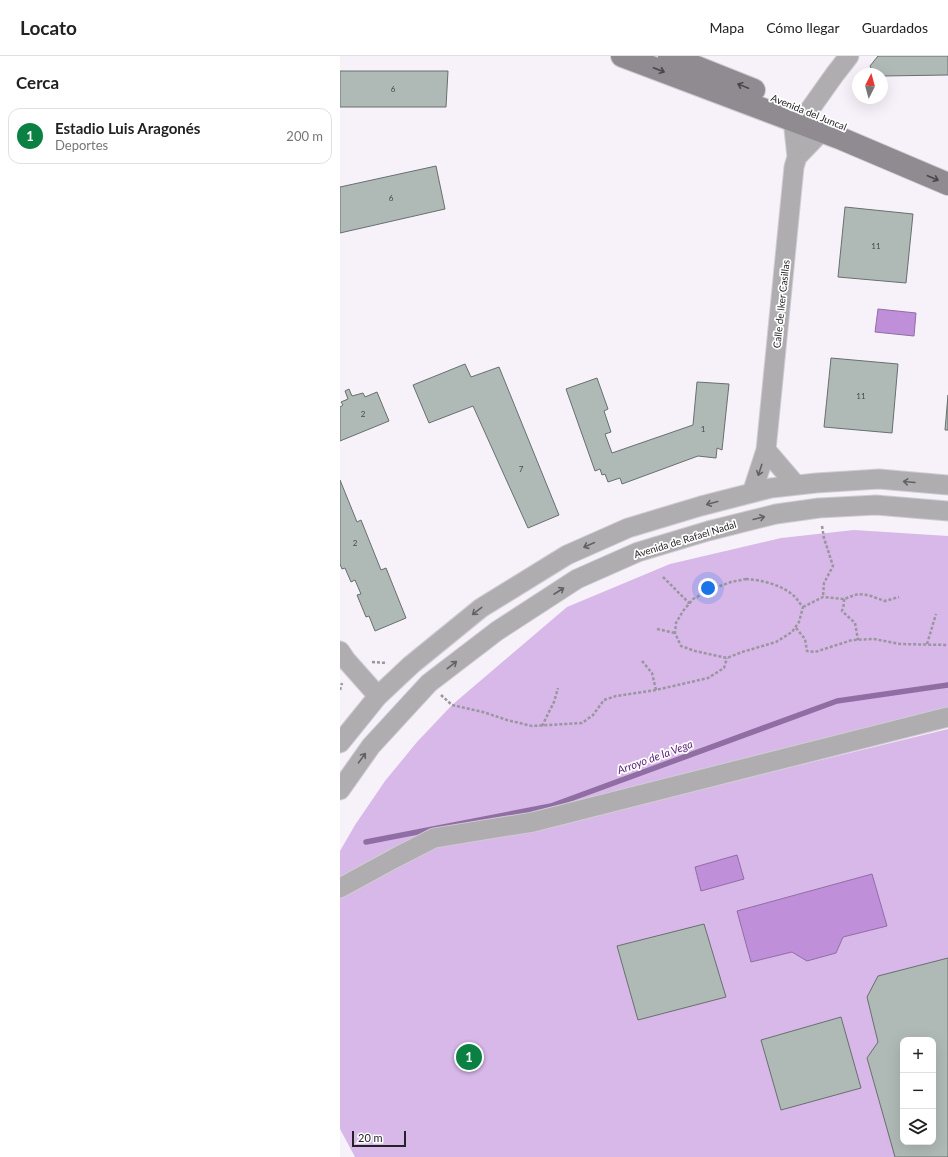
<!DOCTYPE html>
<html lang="es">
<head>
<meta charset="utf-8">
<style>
  body { margin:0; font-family:Lato,sans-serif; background:#f6f6f6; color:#222 }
  .controls { position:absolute; right:12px; bottom:12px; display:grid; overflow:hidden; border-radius:8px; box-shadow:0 4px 16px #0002 }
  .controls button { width:36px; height:36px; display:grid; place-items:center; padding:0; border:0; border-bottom:1px solid #e0e0e0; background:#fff; color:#222; font:20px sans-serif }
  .compass { position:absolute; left:512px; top:12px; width:36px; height:36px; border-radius:50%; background:#fff; box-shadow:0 4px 16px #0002; rotate:6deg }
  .scale { position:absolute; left:12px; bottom:10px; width:54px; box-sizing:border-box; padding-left:4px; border:2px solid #242226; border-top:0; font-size:11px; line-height:14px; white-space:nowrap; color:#242226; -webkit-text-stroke:3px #fff; paint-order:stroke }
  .you { position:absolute; left:368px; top:532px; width:14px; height:14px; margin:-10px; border:3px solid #fff; border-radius:50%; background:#1a73e8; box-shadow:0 0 0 6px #1a73e833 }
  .badge { display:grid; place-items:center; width:26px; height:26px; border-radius:50%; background:#0b8043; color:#fff; font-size:13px; font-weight:700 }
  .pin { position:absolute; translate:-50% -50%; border:2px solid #fff; box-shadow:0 1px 4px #0006 }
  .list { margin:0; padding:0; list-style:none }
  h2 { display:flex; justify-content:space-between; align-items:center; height:52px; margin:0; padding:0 16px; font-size:17px }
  h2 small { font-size:13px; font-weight:400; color:#767676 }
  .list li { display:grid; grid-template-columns:26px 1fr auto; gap:12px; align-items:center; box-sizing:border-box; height:56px; margin:0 8px 8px; padding:0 8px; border:1px solid #e0e0e0; border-radius:12px }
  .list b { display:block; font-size:15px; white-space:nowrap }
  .list p { margin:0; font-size:13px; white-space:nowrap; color:#767676 }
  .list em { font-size:13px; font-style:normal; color:#767676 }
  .icon { flex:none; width:22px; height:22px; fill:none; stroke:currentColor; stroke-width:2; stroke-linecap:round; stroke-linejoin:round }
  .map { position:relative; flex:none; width:608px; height:1101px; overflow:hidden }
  header { display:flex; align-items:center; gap:24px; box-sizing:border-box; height:56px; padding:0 20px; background:#fff; border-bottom:1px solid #e0e0e0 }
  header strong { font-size:19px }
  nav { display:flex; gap:22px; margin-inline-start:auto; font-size:14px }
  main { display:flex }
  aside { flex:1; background:#fff }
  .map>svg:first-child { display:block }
</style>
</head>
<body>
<header>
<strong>Locato</strong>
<nav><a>Mapa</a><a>Cómo llegar</a><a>Guardados</a></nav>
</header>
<main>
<aside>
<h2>Cerca<small></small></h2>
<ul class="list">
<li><span class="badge">1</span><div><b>Estadio Luis Aragonés</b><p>Deportes</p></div><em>200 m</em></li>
</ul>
</aside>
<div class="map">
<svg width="608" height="1101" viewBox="0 0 608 1101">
  <rect width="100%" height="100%" fill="#f7f1fa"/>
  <path fill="#d7b8e9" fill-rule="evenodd" d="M514 474 608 480V671L341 738 608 673V1101H15L0 1073V795L15 769 45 725 77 686 112 649 227 551 330 508 441 482ZM563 984H593V1086H563Z"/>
  <path fill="#bf8fda" stroke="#906ea4" d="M538 253 576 257 574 280 535 276Z
    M397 799 404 823 361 835 355 811Z
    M532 818 547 870 503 881 496 897 467 905 452 896 411 906 397 855Z"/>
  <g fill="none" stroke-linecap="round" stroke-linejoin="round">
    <path stroke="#906ea4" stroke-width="5.5" d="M26 786 211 750 497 645 608 629"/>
  </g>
  <path fill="#afb9b5" stroke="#67706c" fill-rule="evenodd" d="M538 0H608V19L542 20V18H534L530 10Z
    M0 15H108L106 51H0Z
    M96 110 105 153 0 177V131Z
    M505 151 573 158 566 227 498 221Z
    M491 302 558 308 552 377 484 371Z
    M125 308 131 321 159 311 219 459 188 472 133 350 89 367 73 329Z
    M257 322 268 353 264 355 271 376 265 378 272 397 353 369 357 326 389 328 382 394 377 392 376 402 358 400 282 428 280 422 268 426 265 418 262 419 260 413 255 415 226 333Z
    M9 333 12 340 23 337 25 341 37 336 49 365 0 385V351L3 349 1 346 8 343 5 335Z
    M608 339V374H605Z
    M0 424 17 466 21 464 41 514 46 512 66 562 35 575 29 560 26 561 17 539 21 538 15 524 11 526 5 512 2 513 0 508Z
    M364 868 386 941 298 964 277 890Z
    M608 902V1101H555L527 1002 538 986 527 941 538 920ZM563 984H593V1086H563Z
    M501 961 521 1032 441 1054 421 984Z"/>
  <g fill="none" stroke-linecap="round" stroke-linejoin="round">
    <defs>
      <path id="street" d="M468 56 495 18 509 0
        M453 64 457 101 481 76
        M426 394 454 111 457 101
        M412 437 426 394 456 429
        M0 595 6 604 38 640
        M0 687 38 640 71 609 141 552 227 499 288 472 361 450 431 432 476 427 539 423 608 429
        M0 734 31 690 89 627 157 575 237 523 298 496 368 475 436 458 479 452 536 449 608 455
        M0 832 55 802 94 782 193 766 608 661"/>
      <path id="secondary" d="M282 0 502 83 608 128
        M329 0 414 34"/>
    </defs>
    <use href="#street" stroke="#d1ccd4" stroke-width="21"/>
    <use href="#secondary" stroke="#d1ccd4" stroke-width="24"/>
    <path stroke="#9a969d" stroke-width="2.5" stroke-dasharray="3 2" stroke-linecap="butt" d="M482 470 484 482 493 510 484 527 483 541
      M323 521 349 547
      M406 523C422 524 443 529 455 541 458 544 460 548 463 551L459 566 452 576 436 586 402 596 387 602 355 595 341 590 335 577 336 567 343 555 353 543 372 533 391 526Z
      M504 543V548L502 555 515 567 518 584
      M463 551 483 541 504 543 518 538 528 539 545 545 559 541
      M456 572 465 583 467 595 475 596 512 584 534 583 560 588 608 589
      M317 573 335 577
      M587 588 596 558
      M302 605 312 617 316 634
      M32 606 47 607
      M0 634 2 627
      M101 639 112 649 143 656 167 664 192 670 242 667 253 659 264 644 276 640 316 634 368 622 384 612 387 602
      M202 670 214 646 218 632"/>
    <use href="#street" stroke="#b0adb1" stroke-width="19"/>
    <use href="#secondary" stroke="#8f8b91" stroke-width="22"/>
  </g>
  <defs><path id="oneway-shaft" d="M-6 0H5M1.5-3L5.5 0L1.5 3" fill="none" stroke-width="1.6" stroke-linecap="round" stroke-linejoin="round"/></defs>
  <g stroke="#49474b">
    <use href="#oneway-shaft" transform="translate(319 14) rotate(21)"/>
    <use href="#oneway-shaft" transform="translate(403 30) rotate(-158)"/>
    <use href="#oneway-shaft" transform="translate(593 122) rotate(23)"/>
  </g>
  <g stroke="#636165">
    <use href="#oneway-shaft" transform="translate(420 414) rotate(108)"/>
    <use href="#oneway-shaft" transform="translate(569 426) rotate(-175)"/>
    <use href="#oneway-shaft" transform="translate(372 447) rotate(165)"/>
    <use href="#oneway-shaft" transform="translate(419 462) rotate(-14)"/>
    <use href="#oneway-shaft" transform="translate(249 489) rotate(156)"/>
    <use href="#oneway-shaft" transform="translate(219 535) rotate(-33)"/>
    <use href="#oneway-shaft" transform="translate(137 555) rotate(142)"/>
    <use href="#oneway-shaft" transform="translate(112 609) rotate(-38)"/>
    <use href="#oneway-shaft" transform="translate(22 702) rotate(-54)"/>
  </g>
  <g text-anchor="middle" stroke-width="3.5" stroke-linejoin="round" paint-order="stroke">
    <g font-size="8" fill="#47484a">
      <text x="53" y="36">6</text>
      <text x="51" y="145">6</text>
      <text x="536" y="193">11</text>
      <text x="521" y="343">11</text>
      <text x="23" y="361">2</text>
      <text x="363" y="376">1</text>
      <text x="181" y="416">7</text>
      <text x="15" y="490">2</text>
    </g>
    <g font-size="10" fill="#242226" stroke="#fff">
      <text transform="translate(469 56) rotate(22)" y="4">Avenida del Juncal</text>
      <text transform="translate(441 248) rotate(-84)" y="4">Calle de Iker Casillas</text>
      <text transform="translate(345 483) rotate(-17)" y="4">Avenida de Rafael Nadal</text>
    </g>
    <g font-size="11" font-style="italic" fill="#5f227b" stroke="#fff">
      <text transform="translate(315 701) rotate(-20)" y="4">Arroyo de la Vega</text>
    </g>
  </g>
</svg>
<div class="controls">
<button>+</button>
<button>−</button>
<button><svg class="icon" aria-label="layers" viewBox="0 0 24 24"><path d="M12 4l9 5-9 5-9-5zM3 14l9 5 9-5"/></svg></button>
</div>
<svg class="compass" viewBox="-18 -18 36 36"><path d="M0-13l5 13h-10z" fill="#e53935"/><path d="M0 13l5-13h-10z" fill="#767676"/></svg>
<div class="scale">20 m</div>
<div class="you"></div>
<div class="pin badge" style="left:129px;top:1001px">1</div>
</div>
</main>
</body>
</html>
